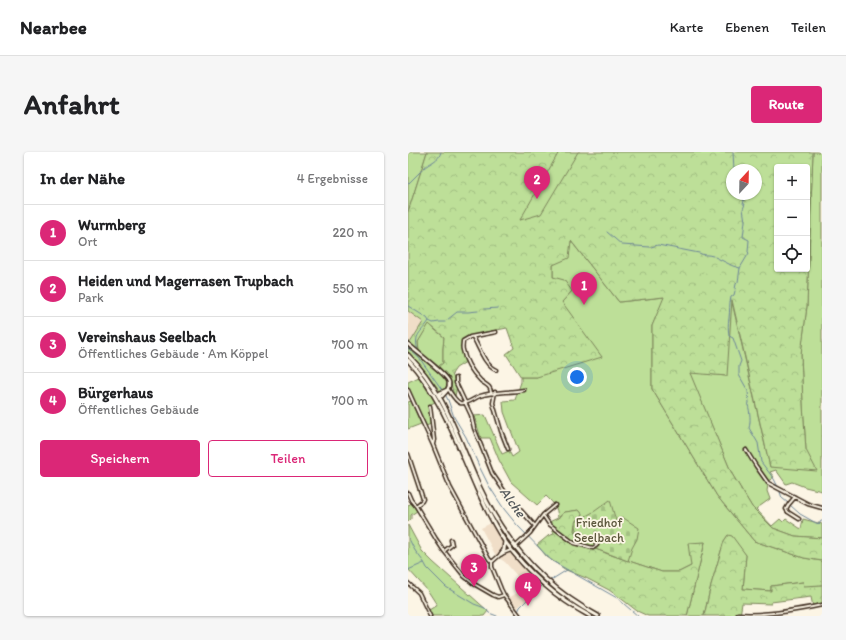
<!DOCTYPE html>
<html lang="de">
<head>
<meta charset="utf-8">
<style>
  body { margin:0; font-family:Itim,sans-serif; background:#f6f6f6; color:#202124 }
  .controls { position:absolute; right:12px; top:12px; display:grid; overflow:hidden; border-radius:4px; box-shadow:0 1px 3px #0004 }
  .controls button { width:36px; height:36px; display:grid; place-items:center; padding:0; border:0; border-bottom:1px solid #e0e0e0; background:#fff; color:#202124; font:20px sans-serif }
  .compass { position:absolute; left:318px; top:12px; width:36px; height:36px; border-radius:50%; background:#fff; box-shadow:0 1px 3px #0004; rotate:22deg }
  .you { position:absolute; left:169px; top:225px; width:14px; height:14px; margin:-10px; border:3px solid #fff; border-radius:50%; background:#1a73e8; box-shadow:0 0 0 6px #1a73e833 }
  .badge { display:grid; place-items:center; width:26px; height:26px; border-radius:50%; background:#db2777; color:#fff; font-size:13px; font-weight:700 }
  .pin { position:absolute; translate:-50% -33px; filter:drop-shadow(0 1px 2px #0008) }
  .pin::after { content:''; position:absolute; top:21px; width:14px; height:12px; background:inherit; clip-path:polygon(0 0,100% 0,50% 100%) }
  .list { margin:0; padding:0; list-style:none }
  h2 { display:flex; justify-content:space-between; align-items:center; height:52px; margin:0; padding:0 16px; font-size:17px }
  h2 small { font-size:13px; font-weight:400; color:#757577 }
  .list li { display:grid; grid-template-columns:26px 1fr auto; gap:12px; align-items:center; box-sizing:border-box; height:56px; padding:0 16px; border-top:1px solid #e0e0e0 }
  .list b { display:block; font-size:15px; white-space:nowrap }
  .list p { margin:0; font-size:13px; white-space:nowrap; color:#757577 }
  .list em { font-size:13px; font-style:normal; color:#757577 }
  .actions { display:flex; gap:8px; padding:12px 16px }
  .actions a { flex:1; padding:9px 0; border:1px solid #db2777; border-radius:4px; text-align:center; font-size:14px; color:#db2777 }
  .actions .main { background:#db2777; color:#fff }
  .icon { flex:none; width:22px; height:22px; fill:none; stroke:currentColor; stroke-width:2; stroke-linecap:round; stroke-linejoin:round }
  .map { position:relative; flex:none; width:414px; height:464px; overflow:hidden; border-radius:4px }
  header { display:flex; align-items:center; gap:24px; box-sizing:border-box; height:56px; padding:0 20px; background:#fff; border-bottom:1px solid #e0e0e0 }
  header strong { font-size:19px }
  nav { display:flex; gap:22px; margin-inline-start:auto; font-size:14px }
  .intro { display:flex; align-items:center; justify-content:space-between; box-sizing:border-box; height:96px; padding:0 24px }
  h1 { margin:0; font-size:28px }
  .button { padding:10px 18px; border-radius:4px; background:#db2777; color:#fff; font-size:14px; font-weight:700 }
  main { display:flex; gap:24px; padding:0 24px }
  aside { flex:1; background:#fff; border-radius:4px; box-shadow:0 1px 3px #0004 }
  .map>svg:first-child { display:block }
</style>
</head>
<body>
<header>
<strong>Nearbee</strong>
<nav><a>Karte</a><a>Ebenen</a><a>Teilen</a></nav>
</header>
<div class="intro"><h1>Anfahrt</h1><a class="button">Route</a></div>
<main>
<aside>
<h2>In der Nähe<small>4 Ergebnisse</small></h2>
<ul class="list">
<li><span class="badge">1</span><div><b>Wurmberg</b><p>Ort</p></div><em>220 m</em></li>
<li><span class="badge">2</span><div><b>Heiden und Magerrasen Trupbach</b><p>Park</p></div><em>550 m</em></li>
<li><span class="badge">3</span><div><b>Vereinshaus Seelbach</b><p>Öffentliches Gebäude · Am Köppel</p></div><em>700 m</em></li>
<li><span class="badge">4</span><div><b>Bürgerhaus</b><p>Öffentliches Gebäude</p></div><em>700 m</em></li>
</ul>
<div class="actions"><a class="main">Speichern</a><a>Teilen</a></div>
</aside>
<div class="map">
<svg width="414" height="464" viewBox="0 0 414 464">
  <defs>
    <pattern id="forest-crowns" width="20" height="18" patternUnits="userSpaceOnUse"><rect width="20" height="18" fill="#bddf98"/><path d="M2 6a3 3 0 1 1 6 0M12 15a3 3 0 1 1 6 0" fill="none" stroke="#a3c083"/></pattern>
    <pattern id="cemetery-stones" width="16" height="16" patternUnits="userSpaceOnUse"><rect width="16" height="16" fill="#bddf98"/><path d="M2 7V4a2 2 0 0 1 4 0v3zM10 15v-3a2 2 0 0 1 4 0v3z" fill="#a3c083"/></pattern>
  </defs>
  <rect width="100%" height="100%" fill="#fcf5e5"/>
  <filter id="ink" filterUnits="userSpaceOnUse"><feTurbulence type="fractalNoise" baseFrequency=".025" numOctaves="2"/><feDisplacementMap in="SourceGraphic" scale="8" xChannelSelector="R" yChannelSelector="G"/><feConvolveMatrix kernelMatrix="1 2 1 2 8 2 1 2 1" color-interpolation-filters="sRGB"/></filter>
  <g filter="url(#ink)">
    <path fill="#f0dec8" d="M0 159 15 170 2 191 0 188Z
      M83 371 101 399 122 422 135 434 109 456 101 446 117 436 110 425 97 410 88 404 73 376Z"/>
    <path fill="#bddf98" stroke="#7c845b" d="M0 0H19L0 60Z
      M128 0H172L160 73H113L107 17Z
      M405 0H414V339L397 335 384 330 378 332 368 318 362 320 366 325 359 330 360 333 359 339 362 347 348 357 364 374 372 367 375 370 378 367 393 377 395 367 414 372V386L387 384 365 376 344 355 324 322 281 220 318 224 323 146 362 315 398 298 395 253 393 201 399 154Z
      M163 89 211 150 257 145 244 174V237L309 344 346 389 396 406 414 409V433L395 435V430L363 434V439L335 437 338 403 320 383 316 389 303 433 296 464H279L297 390 283 414 271 420H254L200 402 188 397 172 385 166 379C166 371 167 366 175 363L171 358 157 360 150 366C149 354 146 352 138 344L129 353 103 330 91 308 82 286H73L66 264 77 263 94 302 101 299 104 305 111 300 96 260 95 249 107 248 113 230V225H129L154 150 164 139 145 125V113Z
      M21 171 27 178 36 185 35 197V212L31 214V216L11 200 10 190Z
      M0 195 34 224 39 231 38 236 32 239 17 219 0 200Z
      M11 225 27 250 23 252 21 255 23 272 18 274 0 235V230Z
      M3 249 13 272 0 277V250Z
      M3 351 9 359 3 363V367L0 370V354Z
      M0 373 14 399 25 410 80 459 76 464H24L21 458 29 453 20 439 0 417Z"/>
    <path fill="url(#forest-crowns)" stroke="#7c845b" fill-rule="evenodd" d="M19 0H151L112 68 133 62 170 0H405L399 154 393 202 395 253 398 298 409 319 362 315 324 148 319 224 282 221 324 322 344 355 365 376 387 384 414 386V409L396 406 346 389 309 344 244 237V174L256 145 211 150 163 89 161 106 145 113V125L156 128 164 139 154 150 194 205 129 225H113L98 202 106 196 99 176 69 182 55 188 54 199 58 210 48 216 44 222 49 235 47 244C43 238 44 230 41 225 38 221 34 219 31 216V214L35 211V197L36 185 21 172 10 190 11 200 2 191 15 170 0 159V60ZM369 15H399V117H369ZM324 18H348V42H324Z
      M171 358 175 363C167 366 167 370 166 379L172 385 188 397 200 402 254 420H271L283 414 280 391 297 390 279 464H240L229 459 215 448 201 438 178 426 158 418 139 405 129 393 140 384 146 382 141 370 150 366 157 360Z
      M320 383 324 384 338 403 335 437 363 439V434L395 430 396 434 414 433V453L405 455 403 445 363 450V452L334 451 332 464H296L303 433 316 389Z"/>
    <path fill="url(#cemetery-stones)" stroke="#7c845b" d="M202 348 208 369 214 365 231 376 229 387 224 396 220 409 196 400 172 392 167 374 169 369 187 359Z"/>
    <g fill="none" stroke-linecap="round" stroke-linejoin="round">
      <path stroke="#6c8598" stroke-width="1" d="M325 0 326 18
        M16 16C22 10 31 9 33 0
        M0 32 14 18
        M199 80 214 93 242 95
        M243 95 250 93 291 101C296 104 299 102 305 104
        M307 105 325 114 332 116
        M327 137 328 132 330 130 332 116 341 101 340 100 341 88 335 85 337 69 335 57 337 52H335L336 49 334 43 332 45 331 42
        M327 139 326 143 323 145C321 152 322 159 321 166 320 172 320 177 321 184L325 186 333 209 331 214V223L340 239 341 251 340 253C342 260 343 269 341 276L350 291 353 310 366 327 370 335
        M0 154 19 166 21 169C13 181 5 182 10 199
        M77 157 90 156
        M39 168 49 160H60L70 159
        M21 169 25 171 31 170H37
        M0 196 12 207 35 239
        M37 242 40 248 46 265 58 285 71 314 81 334 96 357 109 373 144 409 209 446 230 464
        M372 340 374 346 380 351
        M382 353 392 362 408 371 411 372 413 369H414
        M0 385C3 390 5 396 8 400 12 405 17 411 19 416L38 435 66 452 77 456 81 461 89 464
        M0 418 16 411
        M143 428 159 418
        M108 464 112 455 134 433"/>
      <defs>
        <path id="minor" d="M65 185C71 195 77 214 88 218
          M48 226V231L63 263 66 276 84 321 99 343 127 374
          M40 237C43 241 47 249 52 251 59 253 66 246 72 244 87 239 101 241 116 238
          M0 238 25 293 42 335 81 407 84 410V415L93 437 96 443 112 464
          M87 240 85 251 93 279 100 297
          M83 241C83 234 78 233 73 229 65 221 57 209 55 198 54 195 55 192 55 189L62 185 88 180
          M22 254 26 288 25 292
          M338 298 348 314 360 331 400 352 414 356
          M0 302 15 347 14 349 8 354
          M0 341 3 348 8 354 28 387 36 399 56 424 66 432 85 443 90 445 96 443
          M387 345 381 352 378 357 380 360 391 367
          M135 363 141 372 166 391 185 396 189 393 187 389
          M107 395 122 381 135 363 147 353
          M36 399 44 393 43 388
          M84 410 93 402 103 398
          M0 431 11 441 22 464
          M330 462C353 464 390 458 414 453"/>
        <path id="tertiary" d="M0 192C7 199 40 223 41 230 42 236 38 240 34 244L30 243
          M30 243 32 241 39 238"/>
        <path id="secondary" d="M0 203C38 241 50 289 72 336 98 392 135 435 190 464
          M0 208C34 245 49 292 69 337 77 354 85 372 96 388 118 419 149 446 182 464
          M93 402 96 398 97 389"/>
      </defs>
      <use href="#minor" stroke="#3b2a1e" stroke-width="5"/>
      <use href="#tertiary" stroke="#3b2a1e" stroke-width="5.5"/>
      <use href="#secondary" stroke="#3b2a1e" stroke-width="6"/>
      <use href="#minor" stroke="#fcf5e5" stroke-width="2"/>
      <use href="#tertiary" stroke="#fcf5e5" stroke-width="2.5"/>
      <use href="#secondary" stroke="#fcf5e5" stroke-width="3"/>
    </g>
  </g>
  <g text-anchor="middle" stroke-width="3.5" stroke-linejoin="round" paint-order="stroke">
    <g font-size="13" fill="#5c573c" stroke="#fcf5e5">
      <text x="191" y="375">Friedhof<tspan x="191" dy="15">Seelbach</tspan></text>
    </g>
    <g font-size="14" font-style="italic" fill="#53585b" stroke="#fcf5e5">
      <text transform="translate(105 350) rotate(54)" y="5">Alche</text>
    </g>
  </g>
</svg>
<div class="controls">
<button>+</button>
<button>−</button>
<button><svg class="icon" aria-label="locate" viewBox="0 0 24 24"><circle cx="12" cy="12" r="6"/><path d="M12 2v4M12 18v4M2 12h4M18 12h4"/></svg></button>
</div>
<svg class="compass" viewBox="-18 -18 36 36"><path d="M0-13l5 13h-10z" fill="#e53935"/><path d="M0 13l5-13h-10z" fill="#757577"/></svg>
<div class="you"></div>
<div class="pin badge" style="left:176px;top:153px">1</div>
<div class="pin badge" style="left:129px;top:47px">2</div>
<div class="pin badge" style="left:66px;top:435px">3</div>
<div class="pin badge" style="left:120px;top:454px">4</div>
</div>
</main>
</body>
</html>
